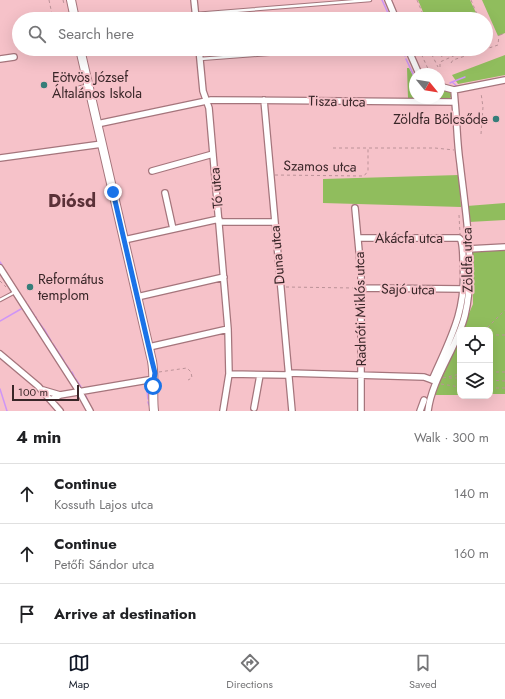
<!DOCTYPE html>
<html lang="en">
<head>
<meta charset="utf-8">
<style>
  body { margin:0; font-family:Jost,sans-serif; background:#f6f6f6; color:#202124 }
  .controls { position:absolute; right:12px; bottom:12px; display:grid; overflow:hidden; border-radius:8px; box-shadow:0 4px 16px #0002 }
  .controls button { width:36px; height:36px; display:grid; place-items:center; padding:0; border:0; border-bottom:1px solid #e0e0e0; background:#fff; color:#202124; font:20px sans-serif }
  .compass { position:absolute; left:409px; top:68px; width:36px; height:36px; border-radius:50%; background:#fff; box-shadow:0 4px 16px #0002; rotate:120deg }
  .scale { position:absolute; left:12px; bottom:10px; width:67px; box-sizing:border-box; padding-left:4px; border:2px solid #392628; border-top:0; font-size:11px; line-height:14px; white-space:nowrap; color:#392628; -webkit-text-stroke:3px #f6c2c9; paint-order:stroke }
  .stop { position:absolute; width:12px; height:12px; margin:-9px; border:3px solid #1a73e8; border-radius:50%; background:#fff }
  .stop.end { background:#1a73e8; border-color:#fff; box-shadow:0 1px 4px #0008 }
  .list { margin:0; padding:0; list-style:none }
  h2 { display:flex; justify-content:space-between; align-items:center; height:52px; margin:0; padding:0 16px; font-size:17px }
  h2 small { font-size:13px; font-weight:400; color:#757577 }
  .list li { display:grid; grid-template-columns:26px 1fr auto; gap:12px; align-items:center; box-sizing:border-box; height:60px; padding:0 16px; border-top:1px solid #e0e0e0 }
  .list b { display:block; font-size:15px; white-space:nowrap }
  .list p { margin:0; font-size:13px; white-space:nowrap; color:#757577 }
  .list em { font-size:13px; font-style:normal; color:#757577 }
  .icon { flex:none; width:22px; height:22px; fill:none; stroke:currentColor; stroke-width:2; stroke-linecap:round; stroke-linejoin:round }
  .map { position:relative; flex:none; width:505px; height:411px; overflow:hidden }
  .search { position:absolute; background:#fff; box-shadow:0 4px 16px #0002; left:12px; right:12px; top:12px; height:44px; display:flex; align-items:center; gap:10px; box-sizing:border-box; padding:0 14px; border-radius:22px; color:#757577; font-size:15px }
  .sheet { height:232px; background:#fff }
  nav { display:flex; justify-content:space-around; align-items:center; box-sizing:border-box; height:56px; border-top:1px solid #e0e0e0; background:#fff; font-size:11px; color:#757577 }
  nav a { display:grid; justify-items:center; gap:2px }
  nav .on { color:#111827 }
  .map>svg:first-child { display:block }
</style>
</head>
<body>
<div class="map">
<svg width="505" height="411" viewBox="0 0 505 411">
  <rect width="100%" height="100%" fill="#f6c2c9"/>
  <path fill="#90bd5d" d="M418 0H470L479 19H426Z
    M482 0H505V33L498 36Z
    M505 55V75L458 84 452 75Z
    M407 68H409L415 80V98H439V89L450 92 452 96 449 99 408 98Z
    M459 175 461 207 323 203V179Z
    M505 203V220L469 222 467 206Z
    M505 249V394H490V330H462L473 304 472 250Z
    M460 333V395H432Z"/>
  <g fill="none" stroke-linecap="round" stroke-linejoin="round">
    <path stroke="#ce95f6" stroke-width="1.5" d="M382 0 388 13
      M389 16 390 19
      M403 51 405 56
      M406 59 415 78
      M452 82 465 77
      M450 83 452 82 458 87
      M0 262 2 265
      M25 301 26 302
      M28 305 32 312
      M33 313 34 315
      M36 317V318
      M37 320 43 328
      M0 321 21 309
      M44 329 51 341
      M53 344 64 361
      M65 363 70 370
      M72 372 74 376
      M75 378 81 387
      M146 383 148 399
      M157 387 158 379
      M0 389 7 411
      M86 396 87 399
      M148 402 149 405"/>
    <defs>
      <path id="lane" d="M196 14 370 0
        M200 59 331 49
        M78 88 86 86
        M0 300 15 292"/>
      <path id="street" d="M194 0 196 19
        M388 0 396 19
        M199 49 203 91 209 108 228 329 229 374 223 411
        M408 49 419 74
        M0 59 14 57
        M439 86 454 90
        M454 90 505 80
        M264 100 292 411
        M97 124 211 100 455 102 454 90
        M0 158 102 144
        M152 171 213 154
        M165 193 173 229
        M355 208 361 272V411
        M219 222H274
        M358 238H459L461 240C463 247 463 255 463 262 467 310 451 337 432 380
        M124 240 219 219
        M468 249 505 247
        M0 268 79 391 90 411
        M361 288 464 289
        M137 297 224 277
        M149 347 228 329
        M0 354 38 386 60 411
        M288 373 424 377 435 381
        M229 374 288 375
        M43 390 60 395
        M51 400 60 395 154 379
        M254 408 260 375
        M420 411 424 400
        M428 411C432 378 457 348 465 315 476 271 465 208 460 163 457 143 457 123 455 102"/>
      <path id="secondary" d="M71 0 75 19
        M80 49 152 361C155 377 152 394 154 411"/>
    </defs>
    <use href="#lane" stroke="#a5757c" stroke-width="4.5"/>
    <use href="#street" stroke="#a5757c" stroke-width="8"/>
    <use href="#secondary" stroke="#a5757c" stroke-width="10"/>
    <path stroke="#bc9298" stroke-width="1" stroke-dasharray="3 3" stroke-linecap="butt" d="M49 0 53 19
      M63 0 64 4
      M417 0 425 19
      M471 0 479 19
      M486 35 489 41 486 42
      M500 35 505 33
      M419 49 429 71
      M429 49 438 67
      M438 49 443 59
      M451 63 453 60 498 45 499 35
      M440 67V62L469 49
      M111 82 118 80
      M481 134 483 107 481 93
      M333 148H435L454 150
      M275 175 364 176 368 171V148
      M459 215 460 234
      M0 281 6 287
      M286 287 355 288
      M482 330 488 327 505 310
      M490 335H505
      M159 372 187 368 191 372 192 378 188 380
      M490 372H505
      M443 378 460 374
      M449 378H460
      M490 380 505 381
      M441 384 460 387
      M490 388H505"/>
    <use href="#lane" stroke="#fff" stroke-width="2.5"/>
    <use href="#street" stroke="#fff" stroke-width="5.5"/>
    <use href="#secondary" stroke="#fff" stroke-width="8"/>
  </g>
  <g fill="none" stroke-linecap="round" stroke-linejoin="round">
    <path stroke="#1a73e8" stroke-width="5" d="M113 192 152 361 155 373 153 386"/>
  </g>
  <g fill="#357d79" stroke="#f6c2c9" stroke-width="1.5">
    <circle cx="44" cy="85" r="4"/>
    <circle cx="496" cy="119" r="4"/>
    <circle cx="30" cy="287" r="4"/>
  </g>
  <g text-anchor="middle" stroke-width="4" stroke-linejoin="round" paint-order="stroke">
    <g font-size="14" fill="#392628" stroke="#f6c2c9" text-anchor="start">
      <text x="52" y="82">Eötvös József<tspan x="52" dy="16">Általános Iskola</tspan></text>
      <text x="488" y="124" text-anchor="end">Zöldfa Bölcsőde</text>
      <text x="38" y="284">Református<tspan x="38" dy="16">templom</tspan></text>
    </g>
    <g font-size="14" fill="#392628" stroke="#f6c2c9">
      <text transform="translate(337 101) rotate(1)" y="5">Tisza utca</text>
      <text transform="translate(320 166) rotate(1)" y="5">Szamos utca</text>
      <text transform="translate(216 188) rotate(-95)" y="5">Tó utca</text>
      <text x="409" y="243">Akácfa utca</text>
      <text transform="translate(277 255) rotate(-95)" y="5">Duna utca</text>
      <text transform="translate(467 260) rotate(-91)" y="5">Zöldfa utca</text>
      <text transform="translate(408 289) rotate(1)" y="5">Sajó utca</text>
      <text transform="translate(360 309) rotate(-91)" y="5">Radnóti Miklós utca</text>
    </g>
    <g font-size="18" font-weight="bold" fill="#5b3138" stroke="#f6c2c9">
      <text x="72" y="207">Diósd</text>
    </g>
  </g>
</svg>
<div class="controls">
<button><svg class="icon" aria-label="locate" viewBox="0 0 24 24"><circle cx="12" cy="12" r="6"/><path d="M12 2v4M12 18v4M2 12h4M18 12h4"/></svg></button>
<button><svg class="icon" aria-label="layers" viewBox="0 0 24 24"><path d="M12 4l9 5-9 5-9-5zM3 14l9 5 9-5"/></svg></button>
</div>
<svg class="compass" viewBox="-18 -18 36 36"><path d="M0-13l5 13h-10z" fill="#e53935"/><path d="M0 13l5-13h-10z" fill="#757577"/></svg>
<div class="scale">100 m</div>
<div class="stop" style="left:153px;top:386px"></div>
<div class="stop end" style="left:113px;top:192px"></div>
<div class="search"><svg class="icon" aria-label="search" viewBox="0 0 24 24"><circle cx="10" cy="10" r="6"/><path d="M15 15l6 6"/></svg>Search here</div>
</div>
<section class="sheet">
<h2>4 min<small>Walk · 300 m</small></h2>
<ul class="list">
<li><svg class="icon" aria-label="ahead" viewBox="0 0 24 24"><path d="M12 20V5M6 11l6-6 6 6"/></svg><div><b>Continue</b><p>Kossuth Lajos utca</p></div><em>140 m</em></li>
<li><svg class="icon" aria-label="ahead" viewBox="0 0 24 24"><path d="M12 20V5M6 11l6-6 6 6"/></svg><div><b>Continue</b><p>Petőfi Sándor utca</p></div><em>160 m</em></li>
<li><svg class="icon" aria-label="arrive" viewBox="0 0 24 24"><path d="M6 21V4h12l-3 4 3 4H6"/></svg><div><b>Arrive at destination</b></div></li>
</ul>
</section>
<nav>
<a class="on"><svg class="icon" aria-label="map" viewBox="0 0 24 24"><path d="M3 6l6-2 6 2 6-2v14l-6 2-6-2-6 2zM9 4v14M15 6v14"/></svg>Map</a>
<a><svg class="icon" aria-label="directions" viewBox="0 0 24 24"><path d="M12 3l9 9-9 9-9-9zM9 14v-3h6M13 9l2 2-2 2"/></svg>Directions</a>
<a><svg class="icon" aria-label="saved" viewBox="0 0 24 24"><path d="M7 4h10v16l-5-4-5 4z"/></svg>Saved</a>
</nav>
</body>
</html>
